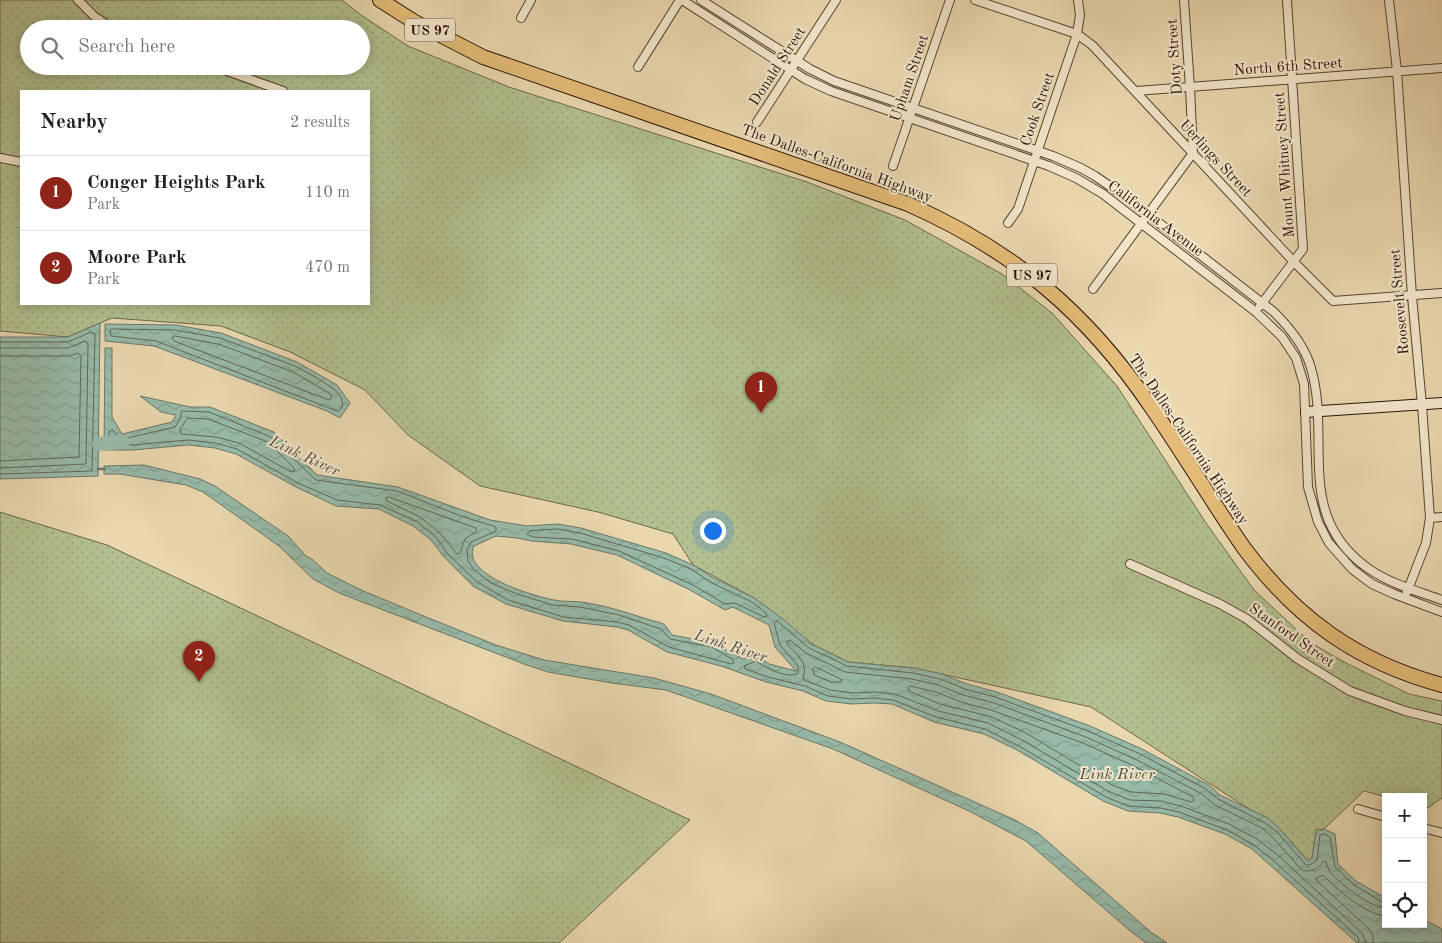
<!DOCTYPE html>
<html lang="en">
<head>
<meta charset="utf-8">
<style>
  body { margin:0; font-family:"Old Standard TT",serif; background:#f2f2f2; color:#222 }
  .controls { position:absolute; right:15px; bottom:15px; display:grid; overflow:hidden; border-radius:0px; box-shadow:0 2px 12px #0003 }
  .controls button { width:45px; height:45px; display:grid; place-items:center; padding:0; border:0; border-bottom:1px solid #e0e0e0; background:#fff; color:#222; font:25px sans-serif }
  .you { position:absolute; left:712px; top:530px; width:18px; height:18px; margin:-12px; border:4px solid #fff; border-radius:50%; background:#1a73e8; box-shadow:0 0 0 8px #1a73e833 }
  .badge { display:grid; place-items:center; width:32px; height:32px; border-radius:50%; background:#8f2418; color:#fff; font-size:16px; font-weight:700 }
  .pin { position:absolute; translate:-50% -41px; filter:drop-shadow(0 1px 2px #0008) }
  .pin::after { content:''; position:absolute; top:26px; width:18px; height:15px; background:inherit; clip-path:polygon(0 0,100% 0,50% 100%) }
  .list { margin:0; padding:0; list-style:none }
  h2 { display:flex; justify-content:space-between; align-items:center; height:65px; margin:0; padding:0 20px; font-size:21px }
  h2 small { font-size:16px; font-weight:400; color:#767676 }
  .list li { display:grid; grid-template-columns:32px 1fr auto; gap:15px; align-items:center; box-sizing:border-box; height:75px; padding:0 20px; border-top:1px solid #e0e0e0 }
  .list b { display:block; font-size:19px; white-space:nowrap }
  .list p { margin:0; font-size:16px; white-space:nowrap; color:#767676 }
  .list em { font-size:16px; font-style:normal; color:#767676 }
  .icon { flex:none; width:28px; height:28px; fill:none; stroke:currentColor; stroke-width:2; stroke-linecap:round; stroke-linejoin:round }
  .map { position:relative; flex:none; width:1442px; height:943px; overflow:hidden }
  .search { position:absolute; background:#fff; box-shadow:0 2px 12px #0003; left:20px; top:20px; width:350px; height:55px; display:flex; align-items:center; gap:12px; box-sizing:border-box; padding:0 18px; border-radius:28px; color:#767676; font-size:19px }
  .panel { position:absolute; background:#fff; box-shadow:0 2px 12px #0003; left:20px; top:90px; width:350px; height:215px; border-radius:0px }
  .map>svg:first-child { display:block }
</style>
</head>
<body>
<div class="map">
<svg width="1442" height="943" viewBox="0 0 1442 943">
  <defs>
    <pattern id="park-dots" width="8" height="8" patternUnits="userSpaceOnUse" patternTransform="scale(1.25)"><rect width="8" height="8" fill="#b2bf8e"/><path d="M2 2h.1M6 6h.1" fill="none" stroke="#99a379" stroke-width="1.8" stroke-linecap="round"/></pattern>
    <pattern id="water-waves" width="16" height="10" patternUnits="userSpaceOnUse" patternTransform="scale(1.25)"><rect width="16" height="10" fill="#97baa9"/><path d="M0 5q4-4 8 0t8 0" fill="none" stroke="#829f90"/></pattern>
  </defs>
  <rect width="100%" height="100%" fill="#e9d7ae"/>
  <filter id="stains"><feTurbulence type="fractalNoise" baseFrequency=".004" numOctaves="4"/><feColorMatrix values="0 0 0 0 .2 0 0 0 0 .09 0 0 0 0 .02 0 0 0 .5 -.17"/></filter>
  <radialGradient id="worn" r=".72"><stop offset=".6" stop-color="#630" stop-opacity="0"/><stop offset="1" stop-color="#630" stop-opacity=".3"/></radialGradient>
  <path fill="url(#park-dots)" stroke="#6e684a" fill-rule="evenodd" d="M0 0H342L361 15 408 46 509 87 807 182 905 220 1002 274 1052 313 1117 386 1206 523 1254 590 1311 643 1346 663 1409 694 1442 701V798L1426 809H1423V797H1386L1364 791 1324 829 1316 830 1312 858 1308 861 1280 829 1091 707 914 668 848 662 812 644 754 598 693 565 673 534 598 512 480 486 408 435 365 390 290 352 221 326 112 318 68 337 0 331ZM29 29H361V66H29ZM21 91H369V304H21Z
    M0 512 107 545 690 820 559 943H0Z"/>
  <path fill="url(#water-waves)" stroke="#6b7768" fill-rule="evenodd" d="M100 323 98 476 0 479V337H68Z
    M105 324 176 325 221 333 297 362 337 385 350 403 340 418 327 411 154 346 105 341Z
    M105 348H112V417L122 434 172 422 176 415 161 412 140 396 190 407H210L274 432 317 475 398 487 490 520 527 526 558 524 581 528 666 553 693 565 712 577 754 598 783 619 812 644 848 662 914 668 942 674 967 684 997 692 1090 726 1142 749 1209 785 1220 795 1268 818 1280 829 1308 861 1312 858 1316 830 1324 829 1335 834 1338 864 1356 881 1386 898V924H1423V919L1442 929V943H1357L1252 849 1225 834 1178 817 1160 813 1128 811 1103 801 1017 750 984 734 934 722 892 704 874 703 852 704 826 701 803 691 766 682 721 666 667 652 628 630 617 627 563 621 506 604 473 586 444 557 432 541 413 526 379 509 336 506 296 487 236 454 215 448 188 445 133 450H104ZM496 536 517 538 532 541 571 544 617 555 690 590 725 610 733 607 769 625 775 647 796 671 769 664 757 656 743 659 714 643 672 635C670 632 667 628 665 625 661 622 652 621 647 619 625 612 603 605 581 602 572 601 563 602 554 600 534 596 460 575 474 546Z
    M144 465 200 479 215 486 288 536 306 556 312 559 327 573 361 590 431 619 496 645 544 660 654 678 711 694 840 742 1015 820 1038 833 1152 933 1167 943H1146L1129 930 1026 841 969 811 833 749 666 690 612 683 548 672 524 664 339 593 313 579 279 546 203 492 186 485 120 474H104V466Z"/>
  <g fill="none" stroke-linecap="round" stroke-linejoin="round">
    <path stroke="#606658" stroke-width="1" d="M112 329 175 330 220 338 295 366 317 378 334 389 341 397 343 405 340 410 337 411 156 341 111 336 110 331Z
      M175 336 218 344 232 349 293 372 329 393 332 398 329 400 174 341 172 338Z
      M0 342H68L91 332 95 334 92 471 0 474
      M0 348H68L85 341 88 344 86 464 0 468
      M0 356H69L78 353 81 356 79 457 0 461
      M182 411 209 412 271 437 316 480 397 491 461 516 496 527V531L471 542 467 550 468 561 474 570 491 583 517 594 553 605 580 607 619 615 661 629 670 639 712 647 733 660 734 663 731 664 669 647 629 625 617 622 564 617 508 600 476 581 447 553 436 537 416 521 380 505 337 500 298 483 237 449 215 443 188 440 133 445H111L109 443V432L111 430H113L119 438 123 439 175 427 180 419Z
      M188 418 208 419 268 442 294 468 295 471 291 472 239 443 216 437 181 434 180 430Z
      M389 497 476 528 477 531 465 539 460 553 457 554 440 533 420 517 387 501 386 498Z
      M558 529 580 533 664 558 691 569 710 582 752 602 766 613 767 616 764 617 735 603 725 604 693 585 619 551 572 539 533 537 527 534 530 531Z
      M815 667 841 679 842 682H831L814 675 813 669Z
      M910 686 936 692 961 702 991 710 1083 743 1134 766 1193 797 1194 801 1191 802 1164 794 1131 792 1112 785 1026 733 992 717 940 704 909 691 908 688Z
      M1359 943 1358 937 1275 862 1254 845 1227 830 1179 812 1161 808 1128 806 1106 797 1019 746 985 729 936 717 893 700 874 698 852 699 828 696 805 686 768 677 745 669 744 666 756 661C765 667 788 680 798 673V666L780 645 774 623 777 621 809 648 847 666 913 673 940 679 965 689 995 697 1088 731 1140 754 1206 789 1218 799 1265 823 1277 832 1306 865H1310L1317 860 1320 835 1324 834 1330 837 1335 867 1354 885 1382 902H1386
      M1366 943 1362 933 1280 857 1257 839 1229 824 1181 806 1161 801 1130 800 1108 791 1022 740 988 723 938 711 895 694 874 692 853 693 830 690 804 680 803 677C809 663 796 654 787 644V641L790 640 806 653 845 672 912 679 938 685 963 695 994 703 1086 737 1137 760 1202 794 1215 805 1262 828 1272 837 1302 870C1311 873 1318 869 1323 862L1326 861C1327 865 1328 869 1330 872 1340 884 1371 908 1386 908
      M1373 943V936L1369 929 1317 881 1316 878 1323 875C1337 889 1365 915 1386 916"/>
    <path stroke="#6b7768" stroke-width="2.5" d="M98 469H105"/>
    <path stroke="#97baa9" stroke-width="14" d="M99 444 123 442"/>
    <defs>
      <path id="street" d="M78 0 94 16 113 29
        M682 0 805 79 831 91 1049 166 1076 178 1103 194 1256 312 1282 337 1296 358 1304 384 1308 487 1318 522 1329 543 1352 569 1372 584 1394 594 1442 612
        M701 0 810 69 834 81 1053 156 1081 168 1095 176 1123 195 1274 312C1290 328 1305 346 1311 368 1332 440 1293 516 1369 569 1391 584 1417 591 1442 600
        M975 0 1077 34 1092 45 1294 262 1333 301 1442 293
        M1389 0 1397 71 1412 296 1422 405 1430 518 1426 543 1407 592
        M521 18 531 0
        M213 66 283 91
        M638 67 680 0
        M1136 91 1442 68
        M757 122 836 0
        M0 158 21 162
        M893 166 950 0
        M1008 223 1018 209 1077 34 1080 15 1078 0
        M1093 289 1193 153 1190 87 1184 0
        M1260 306 1303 249 1287 0
        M1430 518 1442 517
        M1130 564 1220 604 1247 619 1298 659 1350 691 1405 711 1442 720
        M1358 809 1386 817
        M1423 828 1442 833"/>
      <path id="secondary" d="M1306 412 1442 403"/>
      <path id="highway" d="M380 0 413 21 483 57 908 204C1014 251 1086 311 1152 408 1184 454 1212 502 1244 548 1297 619 1357 662 1442 685"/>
    </defs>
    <use href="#street" stroke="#594331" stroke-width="10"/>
    <use href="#secondary" stroke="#291207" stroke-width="12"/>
    <use href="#highway" stroke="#291207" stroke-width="16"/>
    <use href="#street" stroke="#f1e5ca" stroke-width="8"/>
    <use href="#secondary" stroke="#f1e5ca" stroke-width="10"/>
    <use href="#highway" stroke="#e4bc77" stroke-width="14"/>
  </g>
  <g text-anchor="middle" stroke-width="4" stroke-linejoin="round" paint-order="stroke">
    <g fill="#f1e5ca" stroke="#655142" stroke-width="1">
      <rect x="405" y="18.5" width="50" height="23" rx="4"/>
      <rect x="1007" y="263.5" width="50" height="23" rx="4"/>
    </g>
    <g font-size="14" font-weight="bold" fill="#291207">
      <text x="430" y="35">US 97</text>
      <text x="1032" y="280">US 97</text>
    </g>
    <g font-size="15" fill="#291207" stroke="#f1e5ca">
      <text transform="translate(1174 57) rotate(-94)" y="5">Doty Street</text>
      <text transform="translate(777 66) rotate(-57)" y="5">Donald Street</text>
      <text transform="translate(1288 66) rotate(-4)" y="5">North 6th Street</text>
      <text transform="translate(909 78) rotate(-71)" y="5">Upham Street</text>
      <text transform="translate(1037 109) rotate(-71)" y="5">Cook Street</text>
      <text transform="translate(1216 158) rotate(47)" y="5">Uerlings Street</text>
      <text transform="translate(837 163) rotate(20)" y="5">The Dalles-California Highway</text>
      <text transform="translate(1284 165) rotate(-94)" y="5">Mount Whitney Street</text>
      <text transform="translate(1156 218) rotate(37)" y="5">California Avenue</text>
      <text transform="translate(1399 302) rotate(-95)" y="5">Roosevelt Street</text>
      <text transform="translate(1189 439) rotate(56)" y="5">The Dalles-California Highway</text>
      <text transform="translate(1292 635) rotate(35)" y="5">Stanford Street</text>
    </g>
    <g font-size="16" font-style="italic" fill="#504d40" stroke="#f1e5ca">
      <text transform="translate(305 455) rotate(25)" y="6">Link River</text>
      <text transform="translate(731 645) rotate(18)" y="6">Link River</text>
      <text x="1117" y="779">Link River</text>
    </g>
  </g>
  <rect width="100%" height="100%" filter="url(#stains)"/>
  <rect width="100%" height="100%" fill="url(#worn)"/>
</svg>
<div class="controls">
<button>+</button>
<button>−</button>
<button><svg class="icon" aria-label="locate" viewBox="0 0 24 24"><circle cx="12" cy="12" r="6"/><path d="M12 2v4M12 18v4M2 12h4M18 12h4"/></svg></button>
</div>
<div class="you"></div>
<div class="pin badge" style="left:761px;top:413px">1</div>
<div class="pin badge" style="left:199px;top:682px">2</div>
<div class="search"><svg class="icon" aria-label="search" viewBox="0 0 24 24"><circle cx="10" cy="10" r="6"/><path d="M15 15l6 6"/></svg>Search here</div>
<section class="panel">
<h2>Nearby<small>2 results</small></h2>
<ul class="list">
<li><span class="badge">1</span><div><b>Conger Heights Park</b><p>Park</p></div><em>110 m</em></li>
<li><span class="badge">2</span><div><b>Moore Park</b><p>Park</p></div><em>470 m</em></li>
</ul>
</section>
</div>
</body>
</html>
